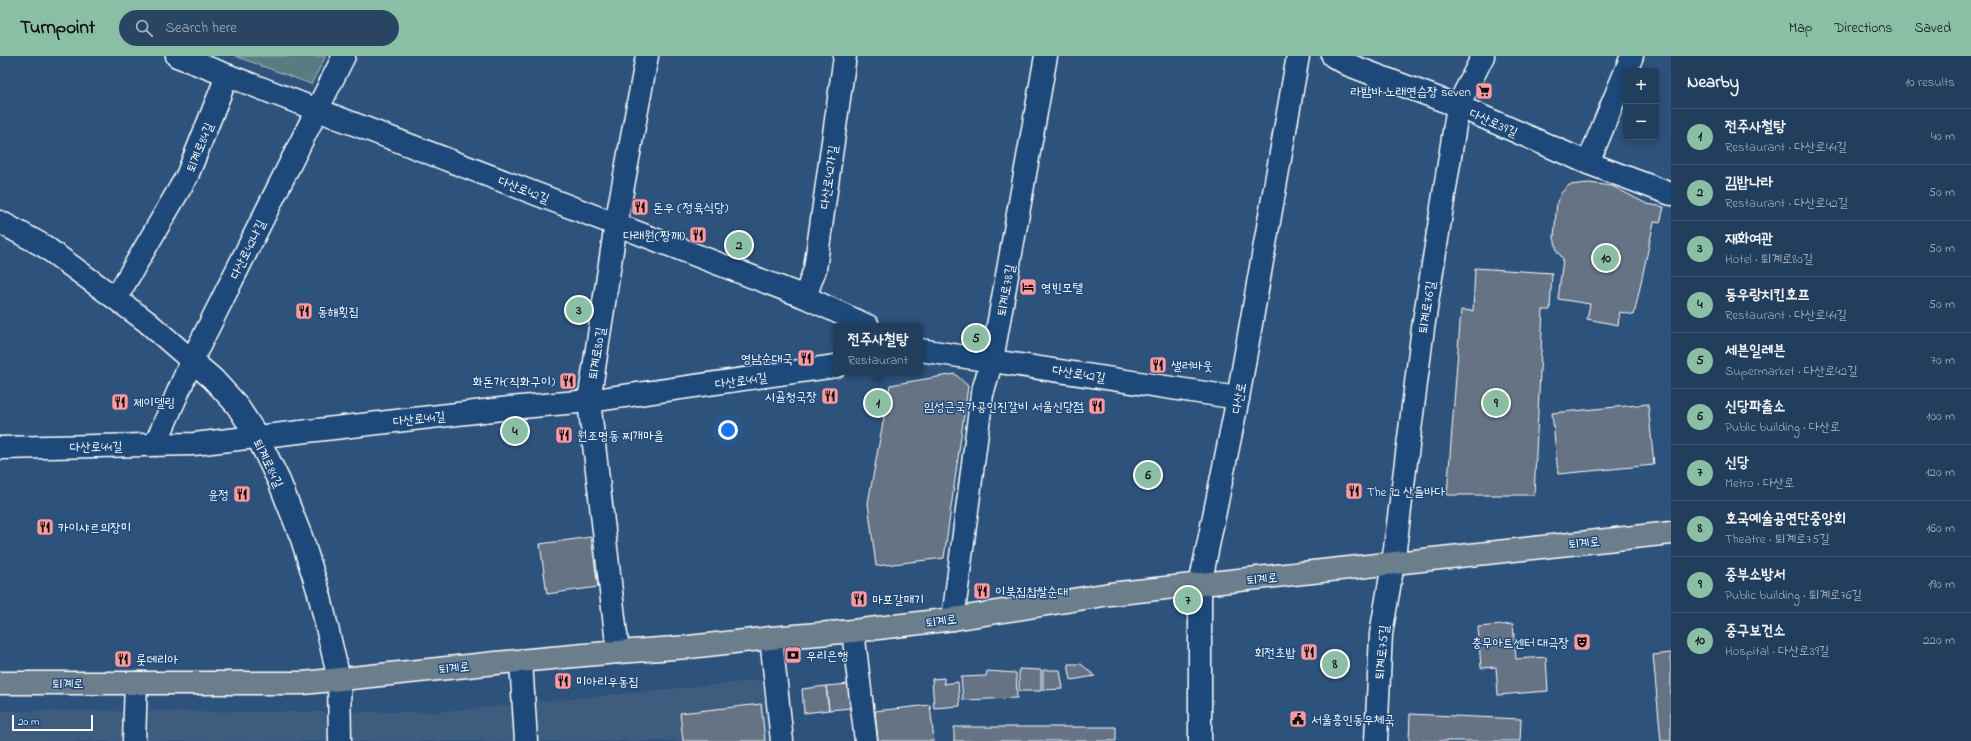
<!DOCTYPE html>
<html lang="en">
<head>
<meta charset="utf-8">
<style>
  body { margin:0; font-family:"Indie Flower","Poor Story",sans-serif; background:#2a4563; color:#f1f3f6 }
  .controls { position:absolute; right:12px; top:12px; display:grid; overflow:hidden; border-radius:4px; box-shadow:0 2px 10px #0003 }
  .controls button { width:36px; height:36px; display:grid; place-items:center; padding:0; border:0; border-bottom:1px solid #3f5772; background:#223e5d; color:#f1f3f6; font:20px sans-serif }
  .scale { position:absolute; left:12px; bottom:10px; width:81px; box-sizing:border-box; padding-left:4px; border:2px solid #fff; border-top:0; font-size:11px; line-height:14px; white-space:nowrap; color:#fff; -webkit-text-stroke:3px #1f4a7a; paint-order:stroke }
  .you { position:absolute; left:728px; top:374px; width:14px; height:14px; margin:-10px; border:3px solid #fff; border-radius:50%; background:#1a73e8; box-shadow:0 0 0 6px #1a73e833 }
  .badge { display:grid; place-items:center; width:26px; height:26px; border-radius:50%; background:#8abfa5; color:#111; font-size:13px; font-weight:700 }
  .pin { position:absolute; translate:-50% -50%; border:2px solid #fff; box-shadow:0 1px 4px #0006 }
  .popup { position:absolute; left:833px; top:267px; width:90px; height:52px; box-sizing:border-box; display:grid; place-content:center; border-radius:4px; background:#223e5d; filter:drop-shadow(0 1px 3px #0005); font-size:13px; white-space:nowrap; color:#a2aebc }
  .popup b { font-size:15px; color:#f1f3f6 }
  .popup::after { content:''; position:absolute; left:50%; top:100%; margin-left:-8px; border:8px solid transparent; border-top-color:#223e5d }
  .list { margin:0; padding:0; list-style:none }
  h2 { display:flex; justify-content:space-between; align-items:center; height:52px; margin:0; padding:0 16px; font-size:17px }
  h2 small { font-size:13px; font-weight:400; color:#a2aebc }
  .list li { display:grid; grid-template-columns:26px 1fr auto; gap:12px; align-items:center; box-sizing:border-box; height:56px; padding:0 16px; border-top:1px solid #3f5772 }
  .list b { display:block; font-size:15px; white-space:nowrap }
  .list p { margin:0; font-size:13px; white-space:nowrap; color:#a2aebc }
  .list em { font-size:13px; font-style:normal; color:#a2aebc }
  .icon { flex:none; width:22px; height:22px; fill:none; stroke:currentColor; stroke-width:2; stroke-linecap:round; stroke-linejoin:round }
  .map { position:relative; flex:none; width:1671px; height:685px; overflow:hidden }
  header { display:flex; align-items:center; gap:24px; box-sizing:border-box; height:56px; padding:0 20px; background:#8abfa5; color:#111 }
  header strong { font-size:19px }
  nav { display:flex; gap:22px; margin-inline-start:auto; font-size:14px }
  .search { width:280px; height:36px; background:#2a4563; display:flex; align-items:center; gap:10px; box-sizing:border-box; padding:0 14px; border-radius:22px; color:#a2aebc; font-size:15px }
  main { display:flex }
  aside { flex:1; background:#223e5d }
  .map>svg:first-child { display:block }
</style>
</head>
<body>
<header>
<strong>Turnpoint</strong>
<div class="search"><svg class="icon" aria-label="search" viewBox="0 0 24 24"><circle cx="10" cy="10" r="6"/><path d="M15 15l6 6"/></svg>Search here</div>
<nav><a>Map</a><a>Directions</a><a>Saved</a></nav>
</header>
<main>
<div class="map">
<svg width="1671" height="685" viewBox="0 0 1671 685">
  <rect width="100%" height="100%" fill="#2d527c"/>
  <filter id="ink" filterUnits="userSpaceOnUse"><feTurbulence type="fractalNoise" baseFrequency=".025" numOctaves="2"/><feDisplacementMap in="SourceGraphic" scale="8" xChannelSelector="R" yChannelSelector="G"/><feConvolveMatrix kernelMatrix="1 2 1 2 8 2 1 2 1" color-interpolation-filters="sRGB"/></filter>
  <g filter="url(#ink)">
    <path fill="#3e5c7e" d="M762 624 769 685H0V655L435 656Z"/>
    <path fill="#597c82" stroke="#acbec0" d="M235 0H326L311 28Z"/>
    <path fill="#657384" stroke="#fff" d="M1589 127 1612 130 1647 148 1664 151 1660 167 1654 166 1634 259 1620 256 1618 269 1587 263 1590 248 1558 243 1563 203 1557 195 1554 181 1557 146 1561 137 1569 129Z
      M1475 212 1552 217 1550 254H1543L1534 439H1447L1461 254 1473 255Z
      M955 318 968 330 944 502 876 510 868 447 890 329Z
      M1648 348 1654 409 1558 418 1552 357Z
      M591 481 598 531 547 538 540 488Z
      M1513 568 1516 603 1546 601 1548 635 1498 639 1496 611 1481 612 1478 571Z
      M1671 597V685H1661L1653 599Z
      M1068 608H1081L1095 620 1071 624Z
      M1019 613 1041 614V635H1019Z
      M1043 614H1060L1063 633 1043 634Z
      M987 615 1016 617 1017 642 963 644 961 621 986 620Z
      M944 622V628L958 626 960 650 934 652 932 623Z
      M849 628 851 652 829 654 826 630Z
      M826 630 829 654 804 657 802 633Z
      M761 648 765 685H683L680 657Z
      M930 649 934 685H878L875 655Z
      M1410 658 1521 663 1520 685H1409Z
      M954 671H1116V685H954Z"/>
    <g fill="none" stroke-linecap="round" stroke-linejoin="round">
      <defs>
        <path id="street" d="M177 0 805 241 868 270
          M1333 0 1349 9 1458 50 1588 107 1671 138
          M1588 107 1632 0
          M0 166 44 190 146 265 213 323 236 348 257 380 279 425 302 483 319 537 339 623 340 685
          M805 241 815 213 845 0
          M116 242 187 120 227 20
          M920 294 1238 342
          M155 389 192 304 344 0
          M0 392 194 388 510 352 589 345 836 310
          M953 563 982 338 992 304 1046 0
          M853 575 866 685
          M771 582 782 685
          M618 596 589 345 616 168 647 0
          M521 605 526 685
          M134 685 136 627
          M1376 685 1381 578 1393 508 1423 272 1458 50 1483 0"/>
        <path id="secondary" d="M1200 685V529L1238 342 1298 0"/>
        <path id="primary" d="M0 627H303L496 607 618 596 689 591 771 582 853 575 953 563 1110 538 1671 477"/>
      </defs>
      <use href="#street" stroke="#fff" stroke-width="25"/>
      <use href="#secondary" stroke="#fff" stroke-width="25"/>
      <use href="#primary" stroke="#fff" stroke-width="25"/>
      <use href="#street" stroke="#1f4a7a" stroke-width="22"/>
      <use href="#secondary" stroke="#1f4a7a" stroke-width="22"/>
      <use href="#primary" stroke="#6b7e8b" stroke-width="22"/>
    </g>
  </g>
  <defs>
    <symbol id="supermarket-square" viewBox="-11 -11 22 22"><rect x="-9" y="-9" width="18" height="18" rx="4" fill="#ff9aa2" stroke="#1f4a7a"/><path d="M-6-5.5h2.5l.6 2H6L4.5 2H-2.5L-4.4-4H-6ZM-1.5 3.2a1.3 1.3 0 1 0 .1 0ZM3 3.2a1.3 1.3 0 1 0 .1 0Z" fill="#111"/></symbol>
    <symbol id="restaurant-square" viewBox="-11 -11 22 22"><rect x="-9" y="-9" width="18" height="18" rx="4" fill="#ff9aa2" stroke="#1f4a7a"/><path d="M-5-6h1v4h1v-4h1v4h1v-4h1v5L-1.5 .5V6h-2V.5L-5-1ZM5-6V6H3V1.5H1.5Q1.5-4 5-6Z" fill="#111"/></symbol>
    <symbol id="hotel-square" viewBox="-11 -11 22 22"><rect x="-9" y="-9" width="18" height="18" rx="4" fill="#ff9aa2" stroke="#1f4a7a"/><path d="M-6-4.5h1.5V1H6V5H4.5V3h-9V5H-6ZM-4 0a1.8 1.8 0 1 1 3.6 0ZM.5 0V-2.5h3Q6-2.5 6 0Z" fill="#111"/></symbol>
    <symbol id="theatre-square" viewBox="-11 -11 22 22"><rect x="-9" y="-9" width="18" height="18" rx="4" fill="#ff9aa2" stroke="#1f4a7a"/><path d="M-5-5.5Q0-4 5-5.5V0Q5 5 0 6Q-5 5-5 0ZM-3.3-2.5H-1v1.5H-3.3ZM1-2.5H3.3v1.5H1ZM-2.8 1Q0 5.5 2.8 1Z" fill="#111"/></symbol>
    <symbol id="bank-square" viewBox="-11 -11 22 22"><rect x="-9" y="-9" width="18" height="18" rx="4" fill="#ff9aa2" stroke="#1f4a7a"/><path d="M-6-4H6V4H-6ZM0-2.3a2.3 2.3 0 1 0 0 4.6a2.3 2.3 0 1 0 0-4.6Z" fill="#111"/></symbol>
    <symbol id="civic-square" viewBox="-11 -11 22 22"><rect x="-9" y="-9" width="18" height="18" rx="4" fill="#ff9aa2" stroke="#1f4a7a"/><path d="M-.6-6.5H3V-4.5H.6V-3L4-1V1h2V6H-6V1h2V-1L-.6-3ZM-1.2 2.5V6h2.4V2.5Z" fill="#111"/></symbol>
  </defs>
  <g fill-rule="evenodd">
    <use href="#supermarket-square" x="1474" y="25" width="20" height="20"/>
    <use href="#restaurant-square" x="630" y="141" width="20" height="20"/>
    <use href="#restaurant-square" x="688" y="169" width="20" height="20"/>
    <use href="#hotel-square" x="1018" y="221" width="20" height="20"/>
    <use href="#restaurant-square" x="294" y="245" width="20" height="20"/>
    <use href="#restaurant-square" x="796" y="292" width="20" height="20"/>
    <use href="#restaurant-square" x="1148" y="299" width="20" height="20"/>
    <use href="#restaurant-square" x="558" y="315" width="20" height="20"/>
    <use href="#restaurant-square" x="820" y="330" width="20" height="20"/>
    <use href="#restaurant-square" x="110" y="336" width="20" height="20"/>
    <use href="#restaurant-square" x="1087" y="340" width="20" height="20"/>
    <use href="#restaurant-square" x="554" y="369" width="20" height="20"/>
    <use href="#restaurant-square" x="1344" y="425" width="20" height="20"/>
    <use href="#restaurant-square" x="232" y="428" width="20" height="20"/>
    <use href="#restaurant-square" x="35" y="461" width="20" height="20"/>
    <use href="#restaurant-square" x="972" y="525" width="20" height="20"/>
    <use href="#restaurant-square" x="849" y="533" width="20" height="20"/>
    <use href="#theatre-square" x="1572" y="576" width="20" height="20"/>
    <use href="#restaurant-square" x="1299" y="586" width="20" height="20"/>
    <use href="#bank-square" x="783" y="589" width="20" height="20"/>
    <use href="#restaurant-square" x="113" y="593" width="20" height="20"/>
    <use href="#restaurant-square" x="553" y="615" width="20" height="20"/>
    <use href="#civic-square" x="1288" y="653" width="20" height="20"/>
  </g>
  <g text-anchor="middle" stroke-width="3" stroke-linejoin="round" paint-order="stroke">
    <g font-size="13" fill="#fff" stroke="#1f4a7a" text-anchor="start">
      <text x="1471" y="40" text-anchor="end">라밤바 노래연습장 seven</text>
      <text x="653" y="156">돈우 (정육식당)</text>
      <text x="685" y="184" text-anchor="end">다래원(짱깨)</text>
      <text x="1041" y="236">영빈모텔</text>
      <text x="317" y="260">동해횟집</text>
      <text x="793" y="307" text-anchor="end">영남순대국</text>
      <text x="1171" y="314">샐러바웃</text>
      <text x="555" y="330" text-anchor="end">화돈가(직화구이)</text>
      <text x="817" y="345" text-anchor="end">시골청국장</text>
      <text x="133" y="351">제이델링</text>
      <text x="1084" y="355" text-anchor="end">임성근국가공인진갈비 서울신당점</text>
      <text x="577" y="384">원조명동 찌개마을</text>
      <text x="1367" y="440">The 92 산들바다</text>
      <text x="229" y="443" text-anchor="end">윤정</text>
      <text x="58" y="476">카이샤르의장미</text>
      <text x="995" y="540">이북집찹쌀순대</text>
      <text x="872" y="548">마포갈매기</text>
      <text x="1569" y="591" text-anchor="end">충무아트센터 대극장</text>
      <text x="1296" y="601" text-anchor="end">회전초밥</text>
      <text x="806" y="604">우리은행</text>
      <text x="136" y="608">롯데리아</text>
      <text x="576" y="630">미아리우동집</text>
      <text x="1311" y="668">서울흥인동우체국</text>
    </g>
    <g font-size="13" fill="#fff" stroke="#1f4a7a">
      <text transform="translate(1494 66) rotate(24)" y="5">다산로39길</text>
      <text transform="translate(199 91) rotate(-68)" y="5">퇴계로84길</text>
      <text transform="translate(828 121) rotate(-82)" y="5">다산로42가길</text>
      <text transform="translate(524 133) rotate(21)" y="5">다산로42길</text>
      <text transform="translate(247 193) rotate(-64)" y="5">다산로42나길</text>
      <text transform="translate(1005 234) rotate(-80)" y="5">퇴계로78길</text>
      <text transform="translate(1426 251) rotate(-81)" y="5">퇴계로76길</text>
      <text transform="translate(596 297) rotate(-81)" y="5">퇴계로80길</text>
      <text transform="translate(1079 317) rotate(9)" y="5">다산로42길</text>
      <text transform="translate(741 324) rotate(-8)" y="5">다산로44길</text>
      <text transform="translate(1238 342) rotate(-79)" y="5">다산로</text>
      <text transform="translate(419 362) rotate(-6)" y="5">다산로44길</text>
      <text transform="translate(96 390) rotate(-1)" y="5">다산로44길</text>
      <text transform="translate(269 407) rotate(64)" y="5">퇴계로84길</text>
      <text transform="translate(1584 486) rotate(-6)" y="5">퇴계로</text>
      <text transform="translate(1262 522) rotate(-6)" y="5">퇴계로</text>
      <text transform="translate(941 564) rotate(-8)" y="5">퇴계로</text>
      <text transform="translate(1381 596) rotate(-85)" y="5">퇴계로75길</text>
      <text transform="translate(454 611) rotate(-6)" y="5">퇴계로</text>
      <text x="68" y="632">퇴계로</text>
    </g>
  </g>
</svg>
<div class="controls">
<button>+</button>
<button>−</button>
</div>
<div class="scale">20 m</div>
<div class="you"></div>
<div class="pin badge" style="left:878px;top:347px">1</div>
<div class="popup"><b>전주사철탕</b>Restaurant</div>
<div class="pin badge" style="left:739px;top:189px">2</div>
<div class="pin badge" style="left:579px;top:254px">3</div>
<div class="pin badge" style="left:515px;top:375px">4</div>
<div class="pin badge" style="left:976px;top:282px">5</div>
<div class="pin badge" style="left:1148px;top:419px">6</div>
<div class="pin badge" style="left:1188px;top:544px">7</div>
<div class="pin badge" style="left:1335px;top:608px">8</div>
<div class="pin badge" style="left:1496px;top:347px">9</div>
<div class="pin badge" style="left:1606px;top:202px">10</div>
</div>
<aside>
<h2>Nearby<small>10 results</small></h2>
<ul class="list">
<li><span class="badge">1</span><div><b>전주사철탕</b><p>Restaurant · 다산로44길</p></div><em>40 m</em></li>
<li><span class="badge">2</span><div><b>김밥나라</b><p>Restaurant · 다산로42길</p></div><em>50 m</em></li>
<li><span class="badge">3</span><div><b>재화여관</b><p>Hotel · 퇴계로80길</p></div><em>50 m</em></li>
<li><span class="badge">4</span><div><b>동우랑치킨호프</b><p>Restaurant · 다산로44길</p></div><em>50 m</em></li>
<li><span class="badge">5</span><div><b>세븐일레븐</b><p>Supermarket · 다산로42길</p></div><em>70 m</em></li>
<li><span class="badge">6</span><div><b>신당파출소</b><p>Public building · 다산로</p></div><em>100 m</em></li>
<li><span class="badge">7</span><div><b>신당</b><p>Metro · 다산로</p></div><em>120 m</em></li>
<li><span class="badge">8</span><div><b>호국예술공연단중앙회</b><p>Theatre · 퇴계로75길</p></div><em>160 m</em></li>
<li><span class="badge">9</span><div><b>중부소방서</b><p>Public building · 퇴계로76길</p></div><em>190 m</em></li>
<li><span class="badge">10</span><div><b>중구보건소</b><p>Hospital · 다산로39길</p></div><em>220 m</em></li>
</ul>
</aside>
</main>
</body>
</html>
